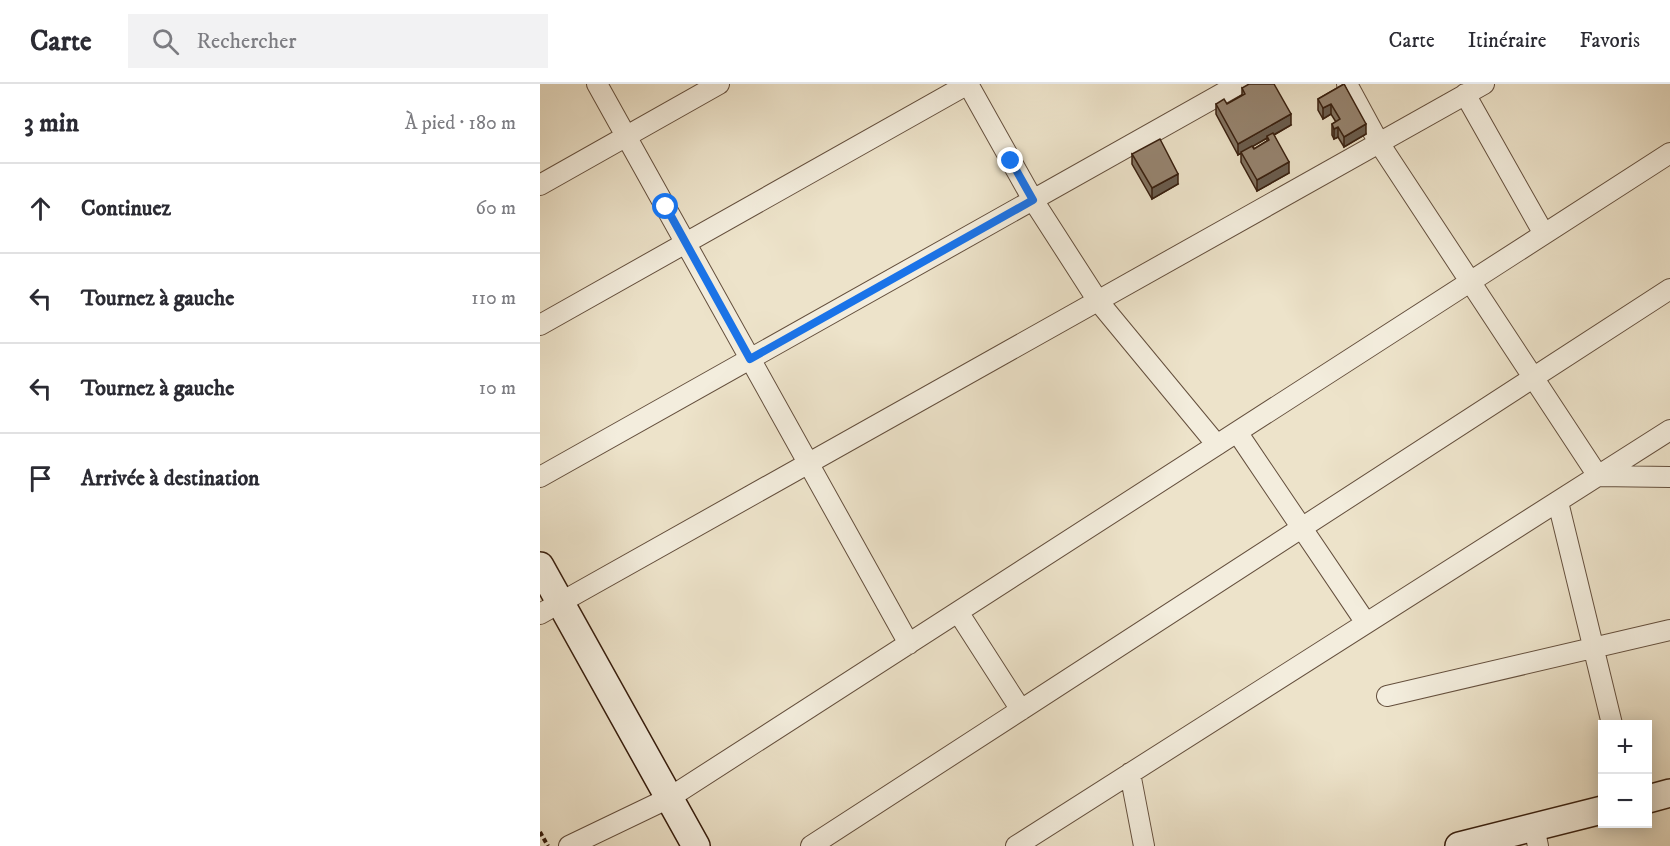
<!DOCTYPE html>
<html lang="fr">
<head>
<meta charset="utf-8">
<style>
  body { margin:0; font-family:"IM FELL DW Pica",serif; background:#f2f2f3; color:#2b2b33 }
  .controls { position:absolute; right:18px; bottom:18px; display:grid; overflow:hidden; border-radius:0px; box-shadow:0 3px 15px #0003 }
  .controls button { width:54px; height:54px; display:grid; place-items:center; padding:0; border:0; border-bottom:2px solid #e1e1e2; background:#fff; color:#2b2b33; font:30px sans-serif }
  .stop { position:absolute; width:18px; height:18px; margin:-14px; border:4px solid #1a73e8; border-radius:50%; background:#fff }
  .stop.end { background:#1a73e8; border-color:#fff; box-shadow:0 2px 6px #0008 }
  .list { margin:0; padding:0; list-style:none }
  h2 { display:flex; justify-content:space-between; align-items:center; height:78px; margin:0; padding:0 24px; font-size:26px }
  h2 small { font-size:20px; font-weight:400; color:#7c7c81 }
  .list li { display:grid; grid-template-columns:39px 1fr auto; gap:18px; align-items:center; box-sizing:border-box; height:90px; padding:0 24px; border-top:2px solid #e1e1e2 }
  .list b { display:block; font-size:22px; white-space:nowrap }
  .list em { font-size:20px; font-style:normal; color:#7c7c81 }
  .icon { flex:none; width:33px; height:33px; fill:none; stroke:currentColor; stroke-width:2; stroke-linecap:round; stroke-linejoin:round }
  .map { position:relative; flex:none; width:1130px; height:762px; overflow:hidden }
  header { display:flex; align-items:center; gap:36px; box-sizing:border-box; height:84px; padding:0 30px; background:#fff; border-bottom:2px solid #e1e1e2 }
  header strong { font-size:28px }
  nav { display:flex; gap:33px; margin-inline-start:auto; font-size:21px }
  .search { width:420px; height:54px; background:#f2f2f3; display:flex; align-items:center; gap:15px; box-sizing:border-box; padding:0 21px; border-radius:0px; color:#7c7c81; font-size:22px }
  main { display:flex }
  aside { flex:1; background:#fff }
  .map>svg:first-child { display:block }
</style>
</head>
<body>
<header>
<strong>Carte</strong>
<div class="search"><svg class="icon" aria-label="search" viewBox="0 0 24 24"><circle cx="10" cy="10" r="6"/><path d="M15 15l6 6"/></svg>Rechercher</div>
<nav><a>Carte</a><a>Itinéraire</a><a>Favoris</a></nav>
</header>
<main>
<aside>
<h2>3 min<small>À pied · 180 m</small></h2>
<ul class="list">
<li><svg class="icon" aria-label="ahead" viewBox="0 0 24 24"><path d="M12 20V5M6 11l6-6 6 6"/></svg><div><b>Continuez</b></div><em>60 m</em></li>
<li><svg class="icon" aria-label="left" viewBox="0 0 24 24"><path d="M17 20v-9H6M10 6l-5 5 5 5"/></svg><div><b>Tournez à gauche</b></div><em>110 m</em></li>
<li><svg class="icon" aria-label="left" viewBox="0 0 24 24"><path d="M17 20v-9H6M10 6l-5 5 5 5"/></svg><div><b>Tournez à gauche</b></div><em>10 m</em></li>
<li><svg class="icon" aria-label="arrive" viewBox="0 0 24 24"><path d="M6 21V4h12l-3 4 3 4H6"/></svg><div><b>Arrivée à destination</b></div></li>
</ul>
</aside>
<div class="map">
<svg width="1130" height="762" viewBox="0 0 1130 762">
  <rect width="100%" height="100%" fill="#ede3ca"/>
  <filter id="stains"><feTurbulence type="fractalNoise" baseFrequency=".00333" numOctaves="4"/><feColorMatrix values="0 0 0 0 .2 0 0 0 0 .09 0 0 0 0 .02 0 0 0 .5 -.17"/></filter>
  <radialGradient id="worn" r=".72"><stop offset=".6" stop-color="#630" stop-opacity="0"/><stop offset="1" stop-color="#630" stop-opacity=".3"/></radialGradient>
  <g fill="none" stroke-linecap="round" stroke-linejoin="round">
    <defs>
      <path id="street" d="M57 0 369 560
        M428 0 493 116 558 217 677 361
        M807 0 839 59 1058 392 1130 393
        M925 10 1004 150
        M0 101 179 0
        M0 241 428 0
        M697 348 826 539
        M0 393 699 0
        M1018 418 1072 640
        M418 528 481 626
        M0 530 944 0
        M847 612 1130 546
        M590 689 604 762
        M994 743 998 762
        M29 762 129 714 1130 69
        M271 762 1130 205
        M476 762 1130 346"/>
      <path id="secondary" d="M0 482 156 762
        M1108 715 1130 709
        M919 762 1062 726"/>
    </defs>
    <use href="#street" stroke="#644f3d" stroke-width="22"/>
    <use href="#secondary" stroke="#371e0e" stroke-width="30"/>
    <path stroke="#371e0e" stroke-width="4" stroke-dasharray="4.5 3" stroke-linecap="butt" d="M0 748 8 762"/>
    <use href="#street" stroke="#f3eddd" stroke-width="20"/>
    <use href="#secondary" stroke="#f3eddd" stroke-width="27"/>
  </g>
  <path fill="#817260" stroke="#371e0e" stroke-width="1.5" fill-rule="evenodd" d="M804 0 826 50 804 63 798 53 794 55 792 51V40L796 38 791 30 783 35 778 26V15Z
    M702 4 751 41 734 51 749 89 717 107 701 78V69L698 71 676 30V20H687L702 11ZM727 54V57L714 65 713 62Z
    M592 70 638 100 612 115 592 80Z"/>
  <path fill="#695c4e" stroke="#371e0e" stroke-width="1.5" d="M791 20V30L783 35V24Z
    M751 30V41L728 54 727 52V54L698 71V60Z
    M826 40V50L804 63V53Z
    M798 43V53L794 55V45Z
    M749 78V89L717 107V96Z
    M638 90V100L612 115V104Z"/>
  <path fill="#968470" stroke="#371e0e" stroke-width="1.5" d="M709 0H734L751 30 698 60 676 20 684 15 687 20 705 10 702 4Z
    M804 0 826 40 804 53 798 43 794 45 792 40 800 35 791 20 783 24 778 15Z
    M733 49 749 78 717 96 701 68 712 62 714 65 729 56 727 52Z
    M620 55 638 90 612 104 592 70Z"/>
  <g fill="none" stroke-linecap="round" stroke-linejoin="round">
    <path stroke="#1a73e8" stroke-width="8" d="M126 123 210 275 493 116 471 77"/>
  </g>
  <rect width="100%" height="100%" filter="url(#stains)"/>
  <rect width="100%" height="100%" fill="url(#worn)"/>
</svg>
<div class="controls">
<button>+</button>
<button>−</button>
</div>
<div class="stop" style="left:126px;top:123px"></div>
<div class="stop end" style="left:471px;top:77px"></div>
</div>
</main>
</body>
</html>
